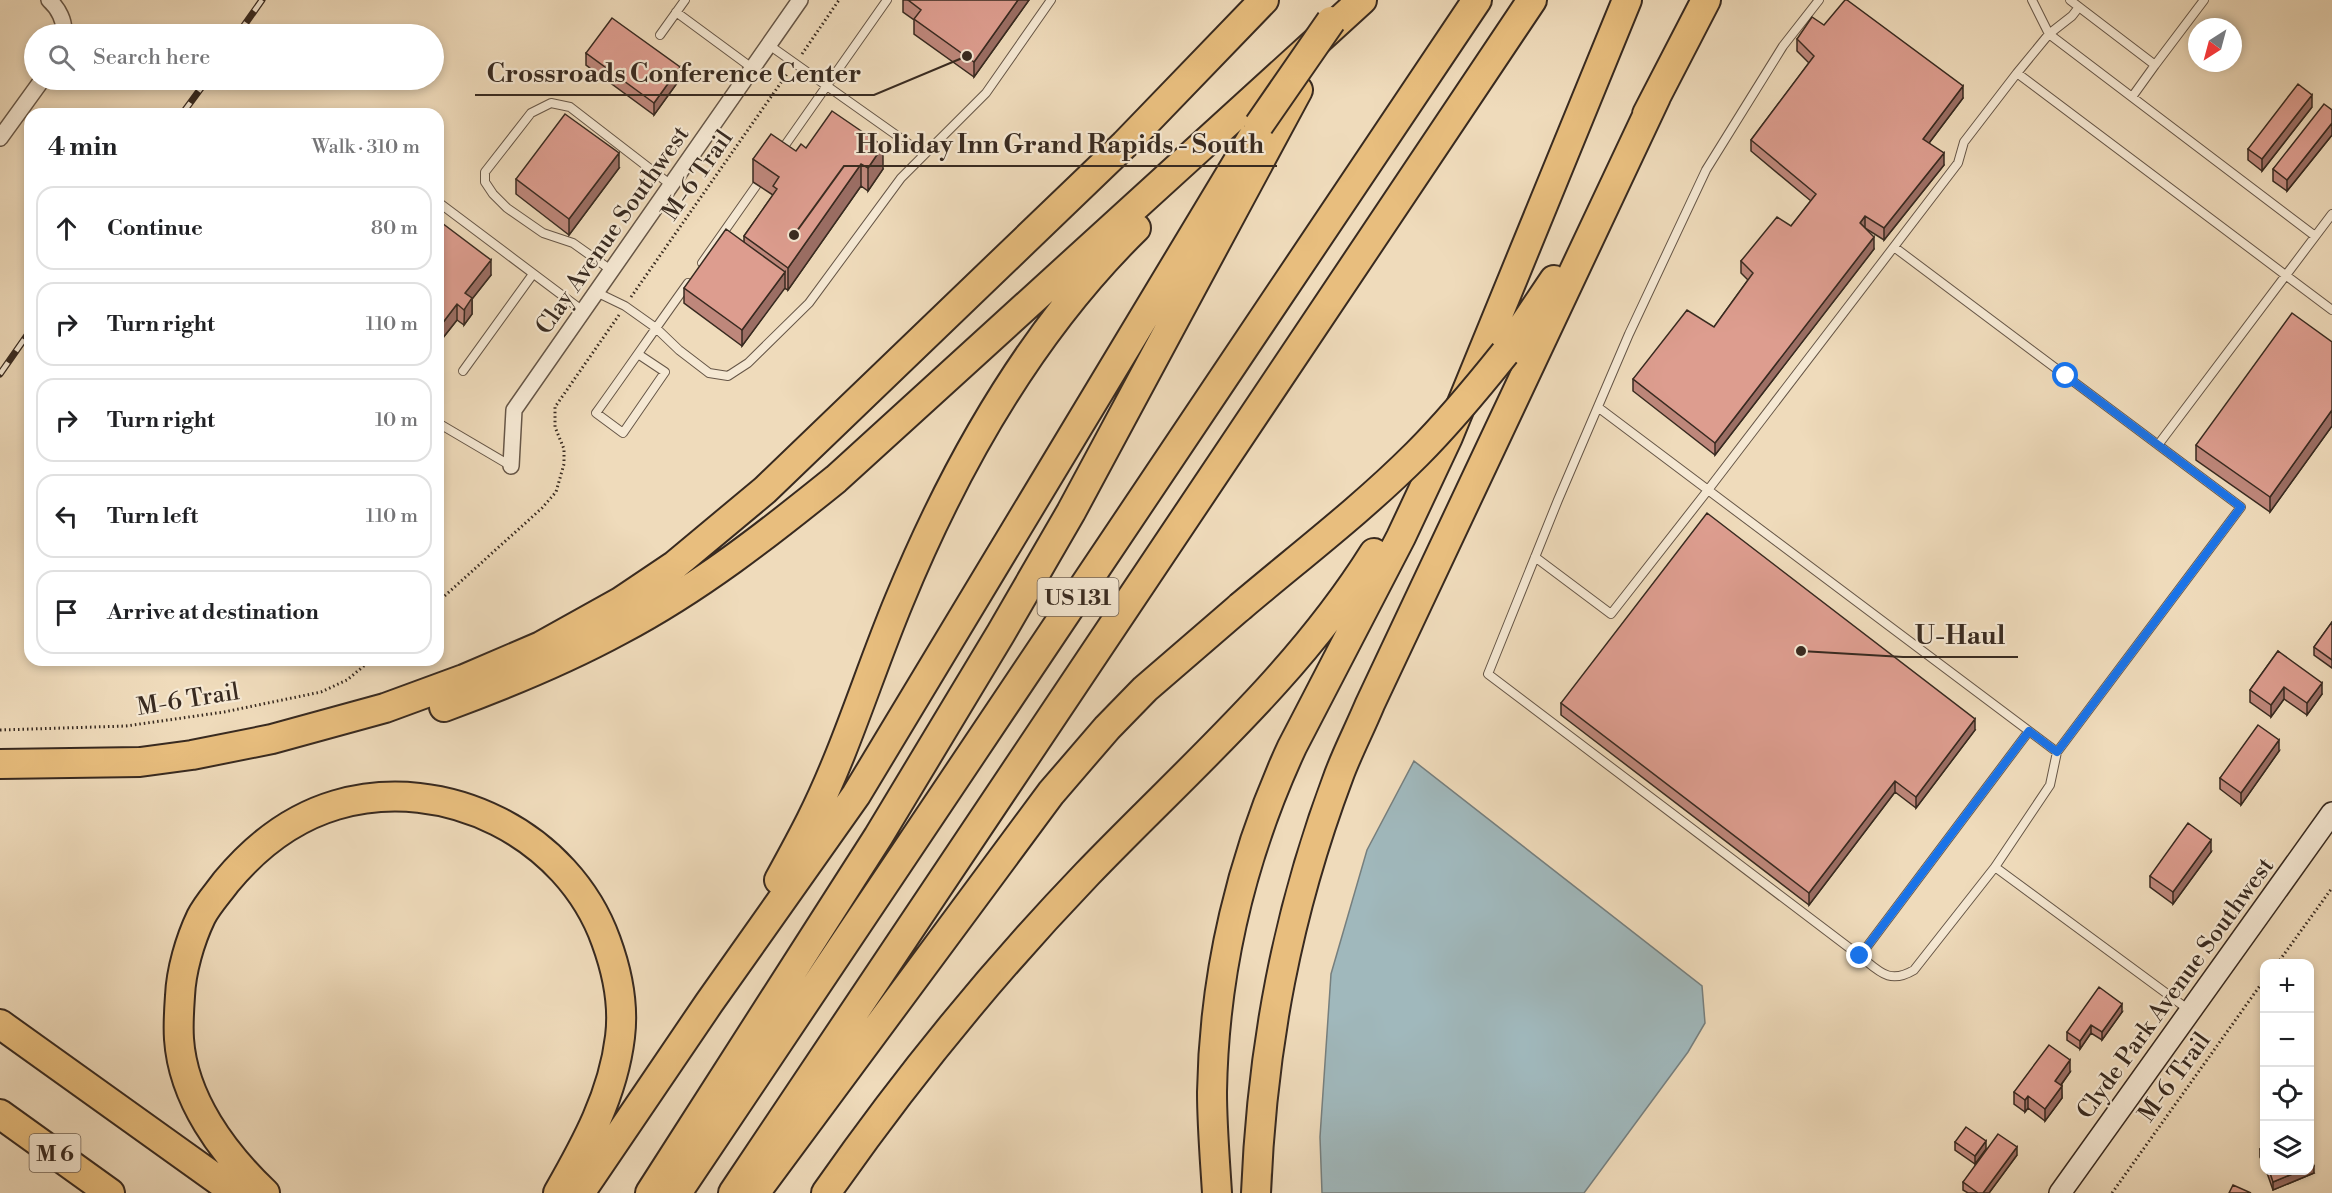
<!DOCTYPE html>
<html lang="en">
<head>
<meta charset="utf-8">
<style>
  body { margin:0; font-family:"Libre Bodoni",serif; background:#f2f2f2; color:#202124 }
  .controls { position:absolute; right:18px; bottom:18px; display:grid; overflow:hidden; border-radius:12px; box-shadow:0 3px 9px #0003 }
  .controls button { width:54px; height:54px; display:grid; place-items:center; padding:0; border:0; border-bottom:2px solid #e0e0e0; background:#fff; color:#202124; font:30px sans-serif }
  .compass { position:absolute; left:2188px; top:18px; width:54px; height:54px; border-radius:50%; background:#fff; box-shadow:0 3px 9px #0003; rotate:216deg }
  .stop { position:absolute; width:18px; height:18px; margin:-14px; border:4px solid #1a73e8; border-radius:50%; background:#fff }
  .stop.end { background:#1a73e8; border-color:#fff; box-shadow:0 2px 6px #0008 }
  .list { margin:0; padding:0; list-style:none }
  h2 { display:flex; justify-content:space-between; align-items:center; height:78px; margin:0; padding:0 24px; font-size:26px }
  h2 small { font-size:20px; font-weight:400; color:#757577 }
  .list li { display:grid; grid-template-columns:39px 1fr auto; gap:18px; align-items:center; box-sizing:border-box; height:84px; margin:0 12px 12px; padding:0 12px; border:2px solid #e0e0e0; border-radius:18px }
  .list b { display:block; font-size:22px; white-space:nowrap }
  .list em { font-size:20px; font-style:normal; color:#757577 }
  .icon { flex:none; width:33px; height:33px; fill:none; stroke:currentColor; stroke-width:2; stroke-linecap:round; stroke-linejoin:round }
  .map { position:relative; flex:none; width:2332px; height:1193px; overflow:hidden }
  .search { position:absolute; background:#fff; box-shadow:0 3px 9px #0003; left:24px; top:24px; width:420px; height:66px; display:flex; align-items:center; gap:15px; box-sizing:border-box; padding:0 21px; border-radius:33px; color:#757577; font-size:22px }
  .panel { position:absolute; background:#fff; box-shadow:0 3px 9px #0003; left:24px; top:108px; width:420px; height:558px; border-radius:18px }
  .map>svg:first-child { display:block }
</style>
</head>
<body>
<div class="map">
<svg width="2332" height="1193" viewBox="0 0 2332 1193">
  <rect width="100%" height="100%" fill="#efdbbb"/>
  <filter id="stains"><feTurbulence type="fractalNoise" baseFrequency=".00333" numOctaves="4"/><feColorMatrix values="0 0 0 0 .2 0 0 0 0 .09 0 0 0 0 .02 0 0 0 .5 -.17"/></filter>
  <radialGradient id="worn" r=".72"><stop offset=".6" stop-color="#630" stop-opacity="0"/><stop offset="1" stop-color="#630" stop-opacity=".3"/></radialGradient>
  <path fill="#a0b8bc" stroke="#767f7e" stroke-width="1.5" d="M1414 761 1702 986 1705 1023 1688 1052 1584 1193H1322L1320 1137 1331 974 1367 850Z"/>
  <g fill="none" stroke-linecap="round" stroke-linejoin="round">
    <defs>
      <path id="service" d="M1819 0 1783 46 1706 170 1629 334 1558 500 1488 674 1860 956 2029 731
        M2032 0 2049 34 2072 16 2079 7 2155 65 2132 97
        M2070 0 2079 7
        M676 12 752 68
        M660 35 685 0
        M769 45 923 154
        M2155 65 2204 0
        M2017 73 2049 34 2315 236
        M781 151 887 0
        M438 202 583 311
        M1894 247 2241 507 2057 752 1708 490 1958 163 1964 142 2017 73 2332 310
        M702 263 756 186
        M611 270 573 243 543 233 507 208 493 194 485 182V172L531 113 551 103 570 107 671 185
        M596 292 625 306 656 328 679 350 709 373 728 376 748 363 809 303 901 178 986 93 1051 0
        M638 354 665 372 623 433 596 413C627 370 657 326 688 283
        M463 371 533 274
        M438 423 511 466
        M2158 445 2332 214
        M1535 557 1611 614 1708 490 1599 408
        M2057 752 2050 785 1995 867 2189 1010
        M1860 956C1879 971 1889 985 1914 970L1995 867"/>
      <path id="minor" d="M49 0C58 8 66 22 63 34
        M0 138 42 80
        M511 466 514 410 800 0"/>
      <path id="secondary" d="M2060 1193 2332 813"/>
      <path id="motorway" d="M1647 114 1706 0
        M1505 353 1554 280
        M444 707C504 685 563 661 620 630 698 589 768 534 836 479L1362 0
        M0 764 140 762 192 755 272 739 385 708 464 679 541 646 620 602 675 565 765 490 1125 144 1264 0
        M779 880C790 860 801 840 811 820 846 750 869 673 899 601 955 465 1030 332 1136 228
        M0 1024 236 1193
        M0 1114 110 1193
        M758 1189 1051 793 1107 728 1145 689 1240 607
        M265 1193C223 1153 183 1099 179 1039 178 1025 179 1010 180 996 181 971 190 940 201 917 207 905 218 893 226 882 255 847 292 818 336 805 445 773 568 835 606 941 617 971 624 1005 620 1037 613 1095 586 1144 558 1193
        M580 1193 709 1003 856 795 1252 138
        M650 1193 878 837 1001 633 1071 512 1298 90
        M677 1193 1477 0
        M733 1193 1532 0
        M826 1193C905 1080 992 973 1087 874 1187 770 1297 676 1374 553
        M1217 1193C1215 1160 1212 1126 1212 1092 1214 973 1242 855 1292 747L1401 537 1448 437 1627 0
        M1256 1193C1262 1047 1287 913 1339 775 1348 751 1360 728 1370 704L1656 97"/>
    </defs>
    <use href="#service" stroke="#665647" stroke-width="10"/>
    <use href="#minor" stroke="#665647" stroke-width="18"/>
    <use href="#secondary" stroke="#382a20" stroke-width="24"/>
    <use href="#motorway" stroke="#382a20" stroke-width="32"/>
    <path stroke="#382a20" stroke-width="3" stroke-dasharray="1.5 3" stroke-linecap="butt" d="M802 54 839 0
      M631 297 787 74
      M438 602 542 508 556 492 564 464V449L555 427V407L619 315
      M0 730 126 726 224 712 321 692 347 680 371 660
      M2277 964 2332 888
      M2112 1193 2264 980"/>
    <use href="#service" stroke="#f5e8d3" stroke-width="8"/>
    <use href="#minor" stroke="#f5e8d3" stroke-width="15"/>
    <use href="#secondary" stroke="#f5e8d3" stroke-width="21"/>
    <use href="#motorway" stroke="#e8be7e" stroke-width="28"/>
    <defs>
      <path id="rail" d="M238 34 262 0
        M182 114 207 80
        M0 374 30 331"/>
    </defs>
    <use href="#rail" stroke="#382a20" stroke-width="7"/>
    <use href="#rail" stroke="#f5e8d3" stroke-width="4.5" stroke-dasharray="14" stroke-linecap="butt"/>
    <defs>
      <path id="motorway-bridge" d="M1259 125 1331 21
        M1240 607C1299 557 1362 509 1417 454 1449 422 1477 388 1505 353"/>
    </defs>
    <use href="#motorway-bridge" stroke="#382a20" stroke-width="32" stroke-linecap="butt"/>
    <use href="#motorway-bridge" stroke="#e8be7e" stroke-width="28"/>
  </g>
  <path fill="#be877b" stroke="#382a20" stroke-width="1.5" d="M903 0H1029L974 77 914 34V20L903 12Z
    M1824 25 1963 98 1929 143 1944 165 1884 240 1865 228 1874 249 1715 455 1633 391V379L1714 327 1748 280 1741 273V261L1791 226 1811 201 1751 151V140L1809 63 1797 51V39Z
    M586 53 680 79 654 115 586 65Z
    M2312 107 2262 171 2248 160V149Z
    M2332 110V135L2287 191 2273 181V169Z
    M806 148 883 169 868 191 861 186 788 290 784 288 742 346 684 303V288L744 243V236L773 195 753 182V159L796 151Z
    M619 168 569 235 516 194V179Z
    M438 220 491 275 472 299V314L464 325 457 320 438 344Z
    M2332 342V426L2270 512 2196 460V445Z
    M2332 622V668L2314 655V647Z
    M2278 651 2322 694 2307 715 2284 699 2271 717 2250 702V690Z
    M1561 703 1975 730 1916 808 1895 792 1809 905 1561 715Z
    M2279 751 2241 805 2220 789V778Z
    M2211 852 2173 904 2150 887V876Z
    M2122 1012 2102 1040 2091 1033 2080 1049 2067 1040V1032Z
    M2070 1072 2061 1085 2062 1098 2045 1121 2028 1108 2025 1112 2014 1104V1092Z
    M1955 1142 1986 1149 1975 1164 1955 1150Z
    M2265 1147V1168L2260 1157V1149Z
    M2017 1155 1989 1193H1968L1963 1190V1182Z
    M2266 1170H2310L2314 1173 2273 1190Z"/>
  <path fill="#9b6e64" stroke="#382a20" stroke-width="1.5" d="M1018 0H1029L974 77V62Z
    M680 67V79L654 115V103Z
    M1963 86V98L1923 151V139Z
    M2312 95V107L2262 171V159Z
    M2332 123V135L2287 191V180Z
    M883 146V169L868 191V168Z
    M619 153V168L569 235V219Z
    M1944 153V165L1884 240V228Z
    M861 164V186L788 290V268Z
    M1865 216V228L1860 223Z
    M1874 237V249L1715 455V443Z
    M491 260V275L472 299V314L464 325 465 293Z
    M785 272V288L742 346V330Z
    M457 304V320L438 344V329Z
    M2332 410V426L2270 512V497Z
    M2322 683V694L2307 715V703Z
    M2284 687V699L2271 717V705Z
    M1975 719V730L1916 808V797Z
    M2279 740V751L2241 805V793Z
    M1895 781V792L1809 905V893Z
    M2211 840V852L2173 904V892Z
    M2122 1004V1012L2102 1040V1032Z
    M2091 1025V1033L2080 1049V1041Z
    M2070 1060V1072L2055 1093V1081Z
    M2062 1086V1098L2045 1121V1109Z
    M2028 1096V1108L2025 1112V1100Z
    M1986 1141V1149L1975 1164V1156Z
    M2017 1147V1155L1989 1193H1983Z
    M2314 1166V1173L2273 1190V1182L2302 1170H2310V1167Z"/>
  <path fill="#dd9d8f" stroke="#382a20" stroke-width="1.5" d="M908 0H1018L974 62 914 19 921 10Z
    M1845 0H1847L1963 86 1923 139 1944 153 1884 228 1865 216 1860 223 1874 237 1715 443 1633 379 1687 310 1714 327 1753 273 1741 261 1777 217 1791 226 1816 194 1751 140 1814 56 1797 39 1812 17 1824 25Z
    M612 18 680 67 654 103 586 53Z
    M2298 84 2312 95 2262 159 2248 149Z
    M2324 104 2332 110V123L2287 180 2273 169Z
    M832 111 883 146 868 168 861 164 788 268 744 236 777 189 773 186 779 177 753 159 771 134 796 151 801 144 806 148Z
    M565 114 619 153 569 219 516 179Z
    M438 220 491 260 465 293 472 298 464 310 457 304 438 329Z
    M726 229 785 272 742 330 684 288Z
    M2292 313 2332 342V410L2270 497 2196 445Z
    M1707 513 1975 719 1916 797 1895 781 1809 893 1561 703Z
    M2332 622V660L2314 647Z
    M2278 651 2322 683 2307 703 2284 687 2271 705 2250 690Z
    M2258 725 2279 740 2241 793 2220 778Z
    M2188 823 2211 840 2173 892 2150 876Z
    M2099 987 2122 1004 2102 1032 2091 1025 2080 1041 2067 1032Z
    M2049 1045 2070 1060 2055 1081 2062 1086 2045 1109 2028 1096 2025 1100 2014 1092Z
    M1966 1127 1986 1141 1975 1156 1955 1142Z
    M1998 1134 2017 1147 1983 1193H1978L1963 1182Z
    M2265 1147V1160L2260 1149Z
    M2310 1153 2314 1166 2310 1167Z
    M2269 1170H2302L2273 1182Z
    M2233 1185 2251 1193H2229Z"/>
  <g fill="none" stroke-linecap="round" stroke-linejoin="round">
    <path stroke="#1a73e8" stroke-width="8" d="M1860 956 2029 731 2057 752 2241 507 2066 376"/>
  </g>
  <g text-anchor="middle" stroke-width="4.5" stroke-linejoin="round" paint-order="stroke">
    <g fill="#f5e8d3" stroke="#716356" stroke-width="1.5">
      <rect x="1037.5" y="578" width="81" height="38" rx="4.5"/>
      <rect x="29.5" y="1134" width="51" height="38" rx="4.5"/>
    </g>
    <g font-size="22" font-weight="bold" fill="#382a20">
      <text x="1078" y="605">US 131</text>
      <text x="55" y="1161">M 6</text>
    </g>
    <g font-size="24" fill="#382a20" stroke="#f5e8d3">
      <text transform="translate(697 175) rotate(-55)" y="8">M-6 Trail</text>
      <text transform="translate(612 230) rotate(-55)" y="8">Clay Avenue Southwest</text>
      <text transform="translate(188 699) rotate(-9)" y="8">M-6 Trail</text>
      <text transform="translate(2175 988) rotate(-54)" y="8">Clyde Park Avenue Southwest</text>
      <text transform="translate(2174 1077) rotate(-54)" y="8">M-6 Trail</text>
    </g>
  </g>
  <path fill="none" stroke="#382a20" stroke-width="2" d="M967 56L874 95H475M794 235L844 166H1277M1801 651L1903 657H2018"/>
  <g fill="#382a20" stroke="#f5e8d3" stroke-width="2">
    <circle cx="967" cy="56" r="6"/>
    <circle cx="794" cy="235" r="6"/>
    <circle cx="1801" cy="651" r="6"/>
  </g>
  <g font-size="26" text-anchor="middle" font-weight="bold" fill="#382a20" stroke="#f5e8d3" stroke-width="4.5" stroke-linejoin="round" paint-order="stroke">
    <text x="674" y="82">Crossroads Conference Center</text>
    <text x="1060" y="153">Holiday Inn Grand Rapids - South</text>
    <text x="1960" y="644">U-Haul</text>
  </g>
  <rect width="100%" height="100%" filter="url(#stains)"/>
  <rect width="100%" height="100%" fill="url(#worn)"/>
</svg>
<div class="controls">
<button>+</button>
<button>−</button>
<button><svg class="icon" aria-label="locate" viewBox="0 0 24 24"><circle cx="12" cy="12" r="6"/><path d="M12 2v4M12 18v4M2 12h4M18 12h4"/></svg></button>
<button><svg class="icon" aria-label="layers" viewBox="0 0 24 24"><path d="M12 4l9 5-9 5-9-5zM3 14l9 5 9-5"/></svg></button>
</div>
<svg class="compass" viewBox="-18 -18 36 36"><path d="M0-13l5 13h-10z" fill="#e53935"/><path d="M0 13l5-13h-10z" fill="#757577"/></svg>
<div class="stop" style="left:2066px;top:376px"></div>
<div class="stop end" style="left:1860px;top:956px"></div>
<div class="search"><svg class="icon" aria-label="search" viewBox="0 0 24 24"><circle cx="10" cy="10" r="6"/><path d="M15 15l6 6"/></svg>Search here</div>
<section class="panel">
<h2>4 min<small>Walk · 310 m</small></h2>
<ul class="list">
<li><svg class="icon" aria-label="ahead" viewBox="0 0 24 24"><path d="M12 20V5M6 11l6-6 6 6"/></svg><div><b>Continue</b></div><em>80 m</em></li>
<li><svg class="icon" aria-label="right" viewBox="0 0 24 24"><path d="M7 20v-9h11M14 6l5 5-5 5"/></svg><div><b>Turn right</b></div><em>110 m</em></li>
<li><svg class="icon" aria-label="right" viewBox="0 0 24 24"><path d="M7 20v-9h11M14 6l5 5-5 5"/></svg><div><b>Turn right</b></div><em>10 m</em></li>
<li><svg class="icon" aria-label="left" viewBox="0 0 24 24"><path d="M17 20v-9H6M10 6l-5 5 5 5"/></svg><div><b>Turn left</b></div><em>110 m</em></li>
<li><svg class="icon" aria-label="arrive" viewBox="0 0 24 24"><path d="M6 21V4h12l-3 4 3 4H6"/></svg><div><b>Arrive at destination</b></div></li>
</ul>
</section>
</div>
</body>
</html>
